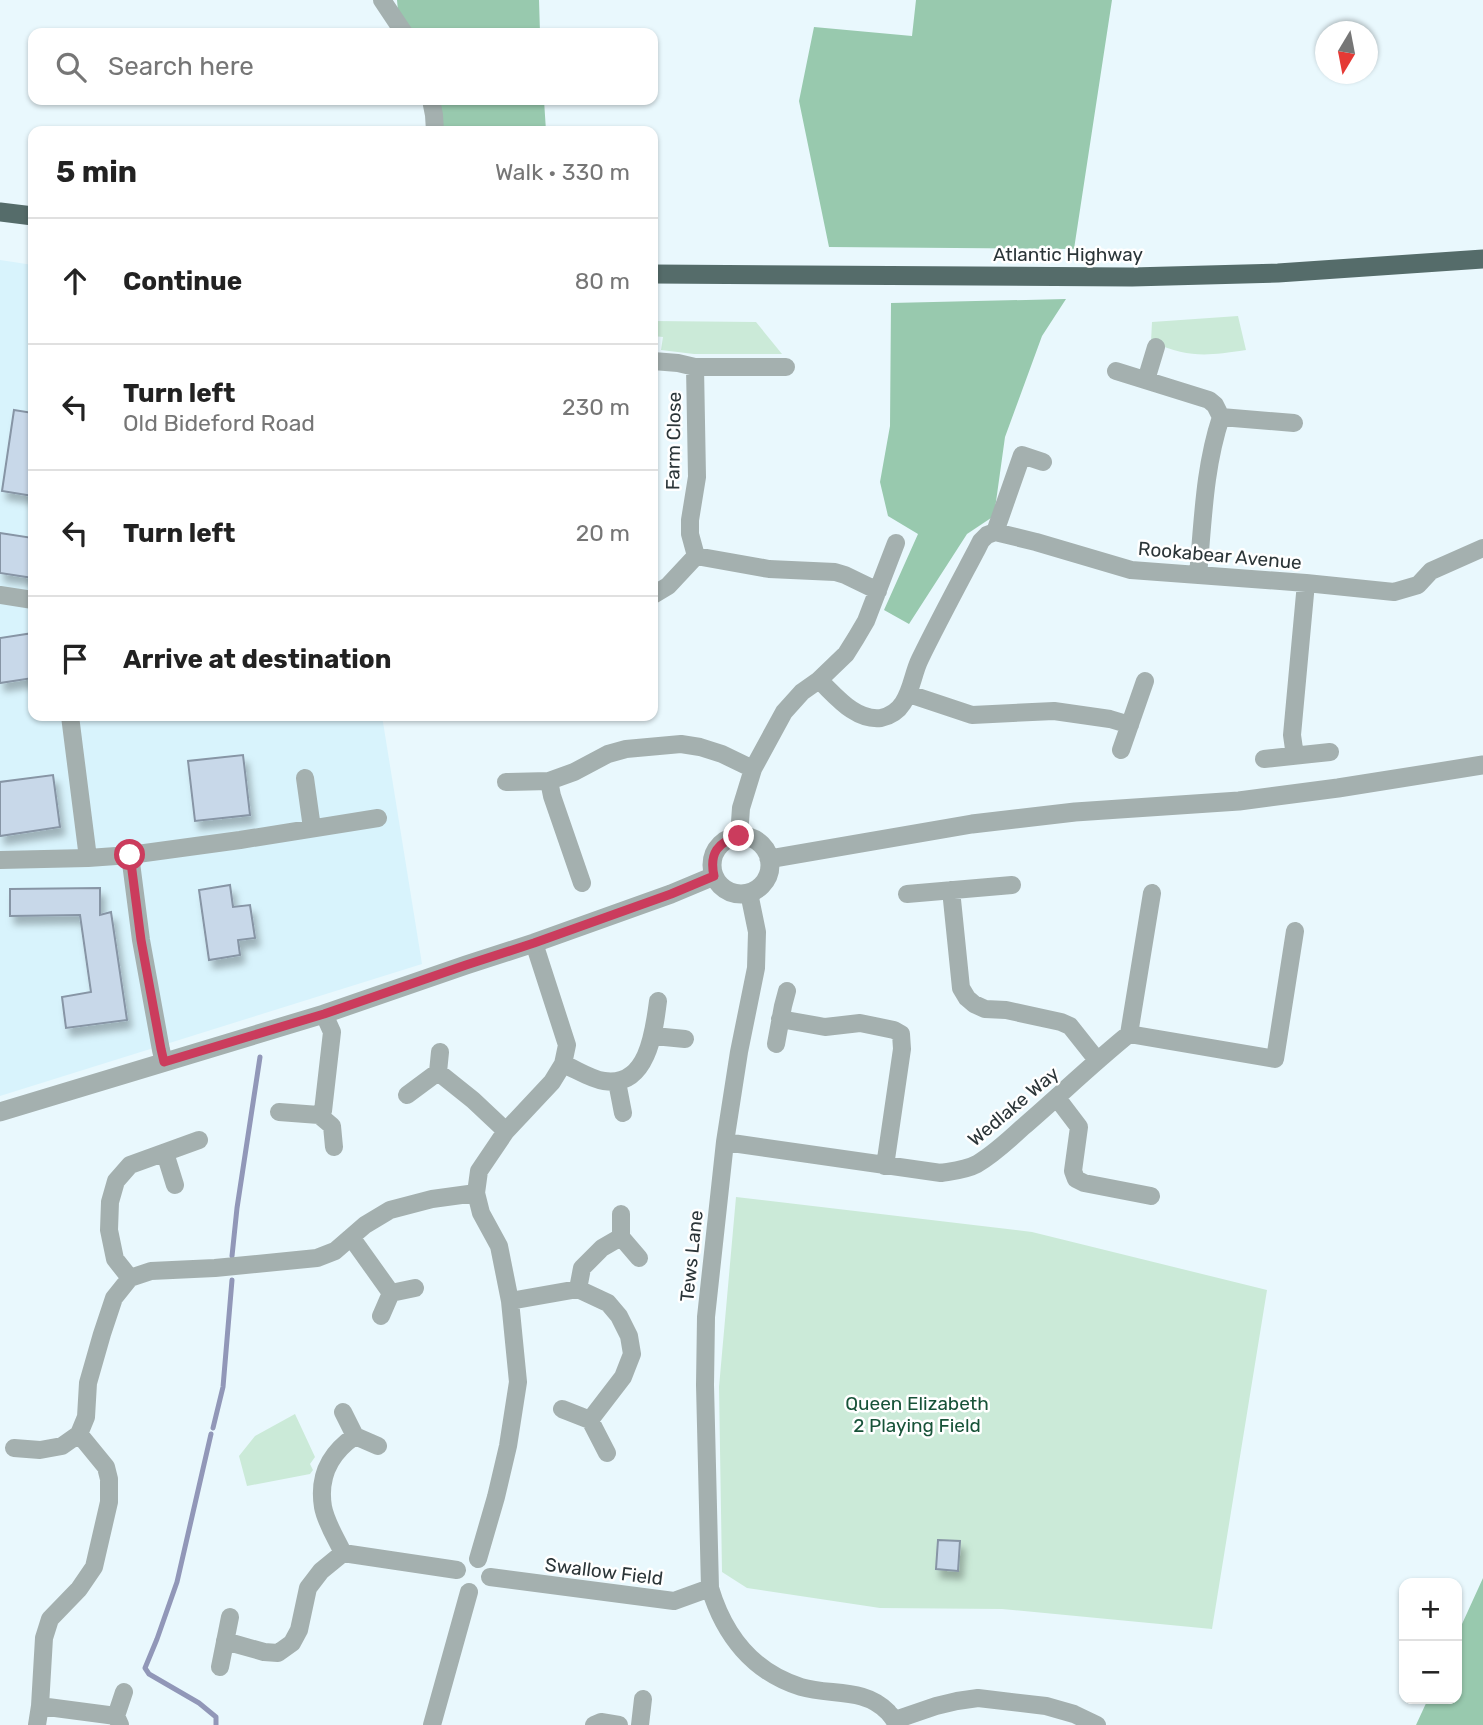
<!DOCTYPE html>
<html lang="en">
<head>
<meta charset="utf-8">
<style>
  body { margin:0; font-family:Rubik,sans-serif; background:#f2f2f2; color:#222 }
  .controls { position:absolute; right:21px; bottom:21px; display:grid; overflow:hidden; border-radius:14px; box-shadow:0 2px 5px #0004 }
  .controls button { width:63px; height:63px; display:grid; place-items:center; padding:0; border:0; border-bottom:2px solid #e0e0e0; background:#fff; color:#222; font:35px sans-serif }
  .compass { position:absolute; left:1315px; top:21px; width:63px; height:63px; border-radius:50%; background:#fff; box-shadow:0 2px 5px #0004; rotate:190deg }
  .stop { position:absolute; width:21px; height:21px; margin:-16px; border:5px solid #cb3c5d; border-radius:50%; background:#fff }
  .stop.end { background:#cb3c5d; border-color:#fff; box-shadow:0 2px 7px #0008 }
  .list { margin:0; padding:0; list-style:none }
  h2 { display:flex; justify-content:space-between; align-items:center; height:91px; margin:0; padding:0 28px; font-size:30px }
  h2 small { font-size:23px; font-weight:400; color:#767676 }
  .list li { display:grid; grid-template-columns:46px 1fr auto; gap:21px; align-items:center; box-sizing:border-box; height:126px; padding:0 28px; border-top:2px solid #e0e0e0 }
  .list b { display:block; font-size:26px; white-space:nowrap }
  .list p { margin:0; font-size:23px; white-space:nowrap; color:#767676 }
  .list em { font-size:23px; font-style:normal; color:#767676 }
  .icon { flex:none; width:38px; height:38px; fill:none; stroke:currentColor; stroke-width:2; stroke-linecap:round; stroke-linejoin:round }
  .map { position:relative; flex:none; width:1483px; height:1725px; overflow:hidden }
  .search { position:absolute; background:#fff; box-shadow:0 2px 5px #0004; left:28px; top:28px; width:630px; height:77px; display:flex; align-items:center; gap:18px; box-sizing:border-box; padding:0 24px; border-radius:14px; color:#767676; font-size:26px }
  .panel { position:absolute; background:#fff; box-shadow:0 2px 5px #0004; left:28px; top:126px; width:630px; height:595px; border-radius:14px }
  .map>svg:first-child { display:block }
</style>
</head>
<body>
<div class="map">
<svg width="1483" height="1725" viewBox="0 0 1483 1725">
  <defs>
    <filter id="shadow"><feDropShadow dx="4.5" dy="8" stdDeviation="3.5" flood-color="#0004"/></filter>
  </defs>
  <rect width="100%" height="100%" fill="#e9f8fd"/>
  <path fill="#d8f3fc" d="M0 260 33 265V716H382L422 964 0 1096Z"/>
  <path fill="#cbead8" d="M1238 316 1246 350C1205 356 1191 358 1151 342L1152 322Z
    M653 321 756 322 782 354H694L661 350 663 337 653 336Z
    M736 1197 1032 1232 1267 1290 1212 1629 1002 1609 880 1608 747 1588 722 1572 719 1387Z
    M295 1414 315 1457 310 1464 313 1470 310 1474 247 1486 239 1456 255 1436Z"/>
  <path fill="#98c9ae" d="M397 0H539L540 33H400Z
    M916 0H1112L1074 249 829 247 799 101 814 27 912 36Z
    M423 100H544L546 131H436Z
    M1066 299 1042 336 1005 437 994 516 967 534 909 624 884 610 918 534 888 516 880 482 890 426 891 303Z
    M1483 1578V1725H1416L1428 1699H1457V1635Z"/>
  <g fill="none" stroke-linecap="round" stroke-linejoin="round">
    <path stroke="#9197b8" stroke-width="5" d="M232 1256 237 1208 260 1057
      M213 1428 223 1387 232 1280
      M211 1434 177 1582 157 1639 145 1668 149 1674 199 1703 216 1717V1725"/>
  </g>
  <path fill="#c8d8e9" stroke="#8795a5" stroke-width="2" filter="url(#shadow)" d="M14 410 33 413V496L2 491Z
    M0 533 33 538V578L0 573Z
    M33 633V678L0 683V638Z
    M243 755 250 815 195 821 188 761Z
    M53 775 60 827 0 836V782Z
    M230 885 233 907 250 905 255 938 238 940 240 955 209 960 199 890Z
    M100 888V915L111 912 127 1020 66 1028 62 997 91 992 80 915 10 916V889Z
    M938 1540 960 1541 958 1571 936 1569Z"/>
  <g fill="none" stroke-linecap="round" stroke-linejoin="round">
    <path stroke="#a4b0af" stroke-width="18" d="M382 0 404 33
      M431 100 434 115 435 131
      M653 361 678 363 695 367H786
      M695 367 697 477 690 520V534L696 556
      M1116 371 1209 400 1215 405 1221 417 1294 423
      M1146 380 1156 347
      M995 532 1022 455 1043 462
      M1198 575C1203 522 1204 468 1221 417
      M0 595 33 600
      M653 595 668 586 696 556 769 569 835 572 845 575 878 591
      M819 680C836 696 855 721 881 718 890 716 898 711 903 703 912 690 913 673 920 659 938 622 958 585 977 549L981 541 987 535 995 532 1036 542 1131 570 1306 583 1394 592 1418 585 1431 571 1483 548
      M909 694 972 715 1054 711 1110 719 1130 725
      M70 716 88 858
      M1121 750 1145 681
      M1295 756 1292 735 1306 583
      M1264 759 1330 752
      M305 778 312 828
      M549 781 552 796 582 883
      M506 782 549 781 574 772 608 754 626 749 681 744 700 747 722 754 753 769
      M739 836 741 808 753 769 784 712 802 692 819 680 846 654 856 638 866 621 896 543
      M130 855 141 940 161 1050 164 1062
      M0 860 88 858 130 855 240 840 378 818
      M951 890 961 988 967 998 974 1004 985 1009 1006 1010 1061 1022 1070 1026 1097 1060
      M749 893 757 932 756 968 739 1052 725 1142 706 1317 705 1385 710 1588C724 1635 753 1672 801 1687 831 1696 864 1687 888 1712 892 1717 895 1719 896 1725
      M907 894 1012 885
      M780 1019 825 1027 860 1023 894 1030 901 1034 902 1049 885 1166
      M1129 1034 1275 1059 1295 931
      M654 1036 685 1039
      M776 1044 783 1006 787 991
      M563 1064C576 1069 590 1079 604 1081 647 1088 654 1033 658 1001
      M438 1072 440 1052
      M617 1082 623 1113
      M407 1095 438 1072 473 1100 506 1131
      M1057 1098 1079 1127 1073 1171 1076 1179 1084 1183 1151 1196
      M279 1112 319 1115 323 1111 332 1032 324 1014
      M319 1115 332 1126 334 1147
      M725 1142 941 1173C953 1171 966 1170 977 1164 994 1154 1009 1140 1023 1127 1059 1096 1092 1064 1129 1034L1152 893
      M165 1153 175 1185
      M621 1214V1237
      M351 1237 391 1293 381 1316
      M130 1278 115 1259 109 1230 110 1202 116 1181 130 1165 199 1140
      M578 1289 582 1268 602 1248 621 1237 639 1258
      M391 1293 415 1288
      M510 1301 578 1289 608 1303 619 1316 629 1336 632 1354 623 1377 590 1420 562 1409
      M590 1420 607 1453
      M355 1436 378 1446
      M14 1448 40 1450 62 1446 79 1434 86 1417 88 1383 102 1334 114 1298 130 1278 151 1271 215 1268 317 1258 335 1251 365 1225 390 1210 432 1199 476 1193
      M343 1553 457 1570
      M478 1559 496 1497 508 1446 518 1382 510 1301 499 1246 481 1213 476 1193 479 1171 506 1131 552 1082 563 1064 567 1045 534 943
      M490 1577 674 1601 710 1588
      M225 1641 264 1652 278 1653 292 1643 299 1630 308 1588 321 1571 343 1553C336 1538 326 1523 323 1507 318 1476 330 1453 355 1436L343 1412
      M220 1667 230 1617
      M40 1706 116 1716 120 1725
      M116 1716 124 1692
      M895 1720 936 1706 957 1701 978 1698 1046 1706 1074 1714 1097 1725
      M37 1725 40 1706 44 1638 50 1619 79 1589 94 1567 109 1502V1479L106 1467 79 1434
      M432 1725 469 1592
      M594 1725 601 1722 619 1725
      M640 1725 643 1699"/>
    <path stroke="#a4b0af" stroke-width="19" d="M712 865a29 29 0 1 1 58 0a29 29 0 1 1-58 0Z
      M769 859 972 824 1075 812 1239 801 1338 788 1483 765
      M0 1112 324 1014 466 965 534 943 671 894 714 876"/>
    <path stroke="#556c6a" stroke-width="19" d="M0 212 33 216
      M653 274 1132 277 1278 273 1483 259"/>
  </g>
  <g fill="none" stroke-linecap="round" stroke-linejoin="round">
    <path stroke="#cb3c5d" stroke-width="9" d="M130 855 141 940 161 1049 164 1062 324 1014 466 965 534 943 671 894 714 876C709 853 718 842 739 836"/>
  </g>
  <g text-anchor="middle" stroke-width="5" stroke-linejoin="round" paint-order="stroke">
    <g font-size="19" fill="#2b3538" stroke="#fff">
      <text x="1068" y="261">Atlantic Highway</text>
      <text transform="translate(673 441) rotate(-89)" y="7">Farm Close</text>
      <text transform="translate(1220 555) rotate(5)" y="7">Rookabear Avenue</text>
      <text transform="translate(1013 1106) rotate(-40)" y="7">Wedlake Way</text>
      <text transform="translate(691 1256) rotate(-84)" y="7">Tews Lane</text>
      <text transform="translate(604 1571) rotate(7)" y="7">Swallow Field</text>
    </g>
    <g font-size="19" fill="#185339" stroke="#fff">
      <text x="917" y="1410">Queen Elizabeth<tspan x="917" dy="22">2 Playing Field</tspan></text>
    </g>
  </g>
</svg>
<div class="controls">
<button>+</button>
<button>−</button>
</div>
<svg class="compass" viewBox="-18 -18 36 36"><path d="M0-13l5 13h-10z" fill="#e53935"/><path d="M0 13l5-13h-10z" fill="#767676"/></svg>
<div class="stop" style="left:130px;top:855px"></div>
<div class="stop end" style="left:739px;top:836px"></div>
<div class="search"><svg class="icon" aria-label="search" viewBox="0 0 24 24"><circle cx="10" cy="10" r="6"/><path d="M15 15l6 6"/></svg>Search here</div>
<section class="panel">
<h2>5 min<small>Walk · 330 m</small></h2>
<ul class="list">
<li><svg class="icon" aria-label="ahead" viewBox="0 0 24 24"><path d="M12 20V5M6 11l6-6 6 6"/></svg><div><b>Continue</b></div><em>80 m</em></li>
<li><svg class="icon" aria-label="left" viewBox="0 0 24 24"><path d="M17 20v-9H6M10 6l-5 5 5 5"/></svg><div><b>Turn left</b><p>Old Bideford Road</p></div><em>230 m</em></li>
<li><svg class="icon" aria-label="left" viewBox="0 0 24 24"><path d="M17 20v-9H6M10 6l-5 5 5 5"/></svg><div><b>Turn left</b></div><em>20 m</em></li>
<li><svg class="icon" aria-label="arrive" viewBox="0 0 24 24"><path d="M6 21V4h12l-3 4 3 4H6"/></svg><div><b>Arrive at destination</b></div></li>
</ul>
</section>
</div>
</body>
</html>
